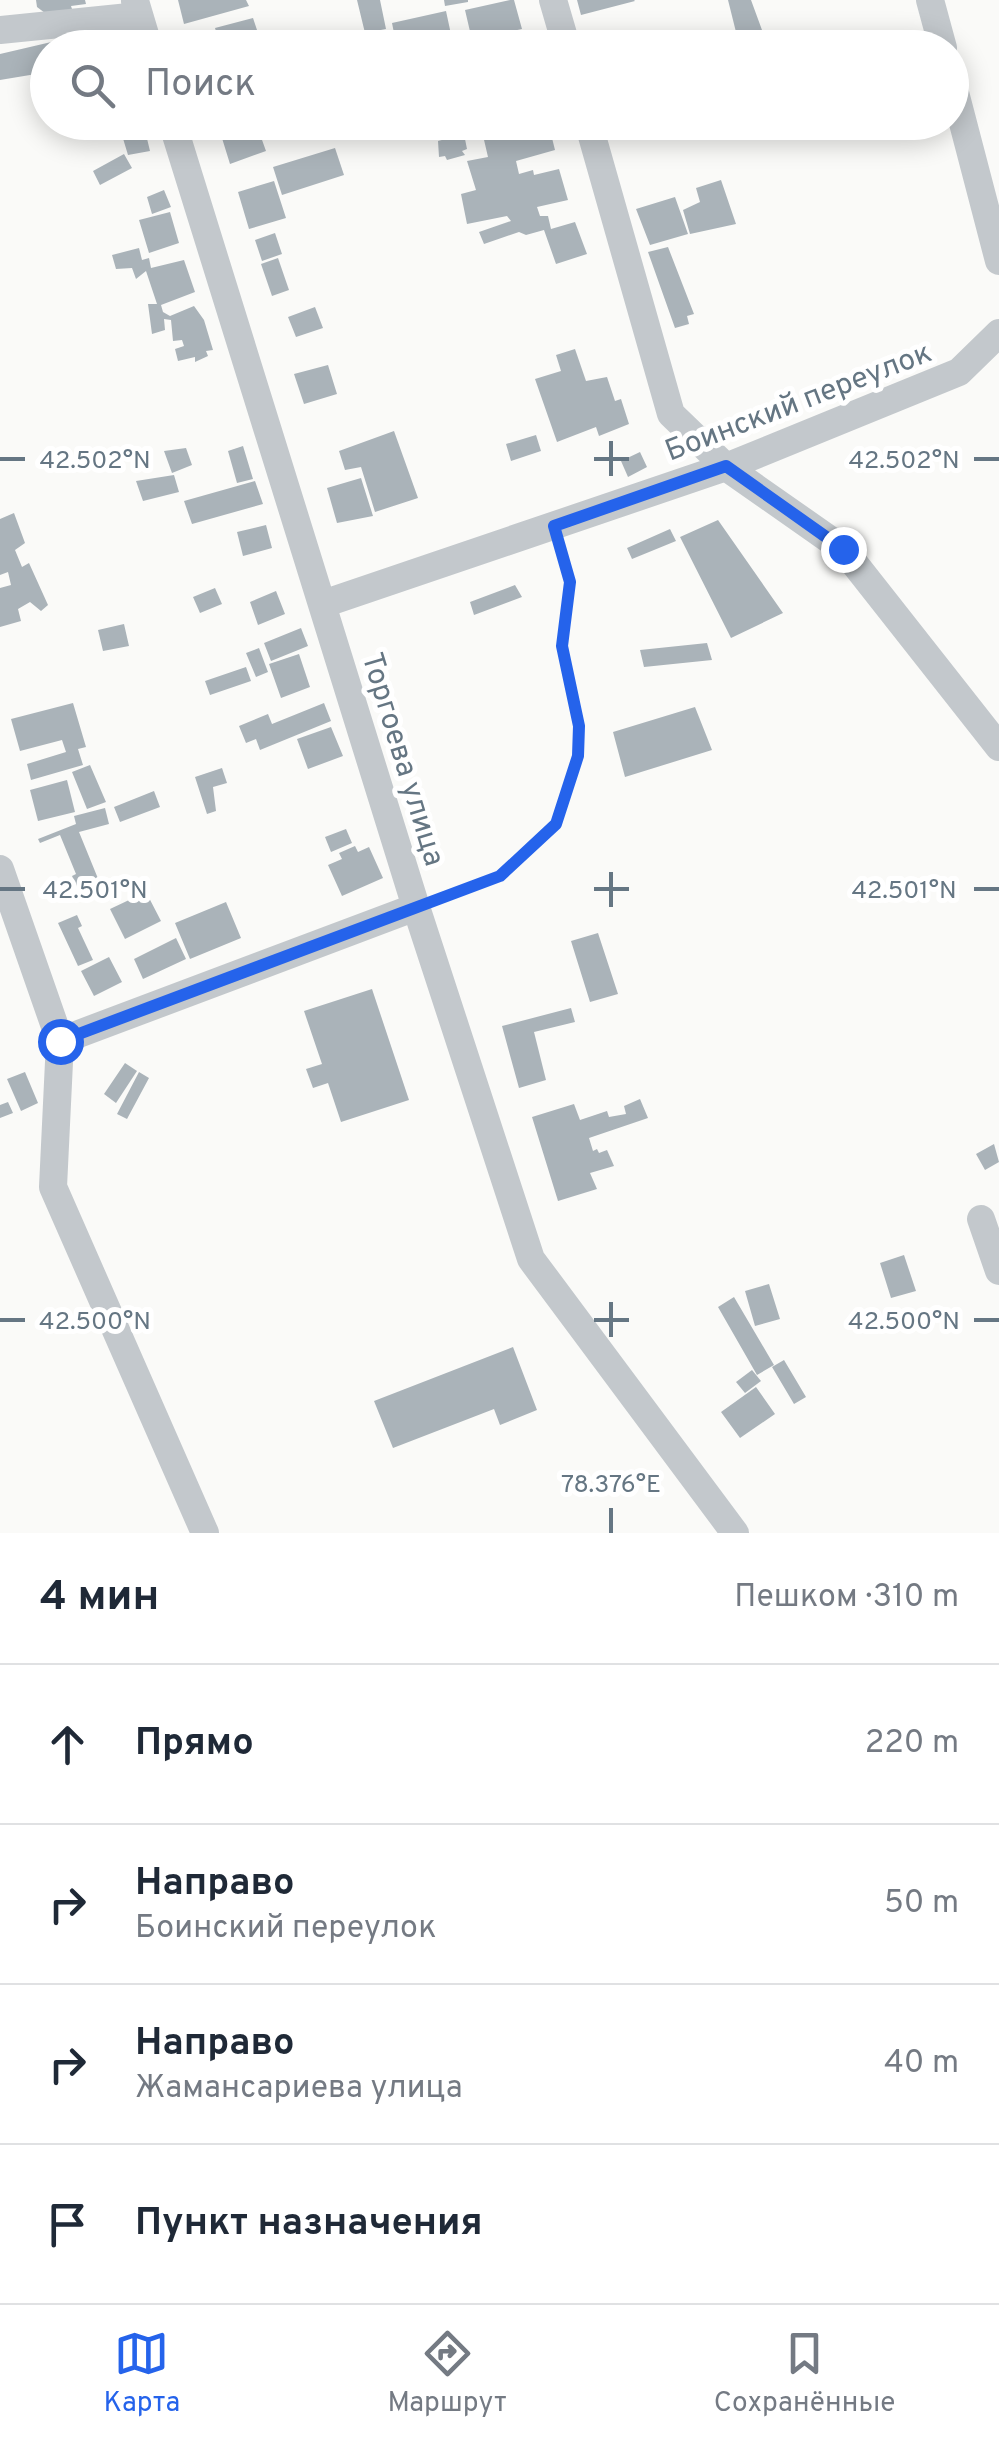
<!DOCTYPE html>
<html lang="ru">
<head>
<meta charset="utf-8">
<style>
  body { margin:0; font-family:Overpass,sans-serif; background:#f2f2f3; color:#1f2937 }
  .stop { position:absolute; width:30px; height:30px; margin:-22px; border:8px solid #2563eb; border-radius:50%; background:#fff }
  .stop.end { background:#2563eb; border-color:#fff; box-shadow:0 2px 10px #0008 }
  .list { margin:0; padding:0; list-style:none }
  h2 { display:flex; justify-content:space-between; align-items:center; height:130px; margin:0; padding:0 40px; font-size:42px }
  h2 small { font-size:32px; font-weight:400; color:#747a83 }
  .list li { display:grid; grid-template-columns:65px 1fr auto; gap:30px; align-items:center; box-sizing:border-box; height:160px; padding:0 40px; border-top:2px solid #e0e1e3 }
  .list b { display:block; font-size:38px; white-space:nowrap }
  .list p { margin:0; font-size:32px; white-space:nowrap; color:#747a83 }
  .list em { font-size:32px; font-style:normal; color:#747a83 }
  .icon { flex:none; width:55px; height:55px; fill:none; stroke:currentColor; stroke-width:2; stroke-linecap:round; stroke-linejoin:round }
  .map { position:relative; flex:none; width:999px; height:1533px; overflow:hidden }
  .search { position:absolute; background:#fff; box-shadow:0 5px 25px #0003; left:30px; right:30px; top:30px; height:110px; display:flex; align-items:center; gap:25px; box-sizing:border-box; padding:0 35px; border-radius:55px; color:#747a83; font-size:38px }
  .sheet { height:770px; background:#fff }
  nav { display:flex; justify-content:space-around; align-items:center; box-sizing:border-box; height:140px; border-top:2px solid #e0e1e3; background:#fff; font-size:28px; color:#747a83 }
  nav a { display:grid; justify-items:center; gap:5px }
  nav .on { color:#2563eb }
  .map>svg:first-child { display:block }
</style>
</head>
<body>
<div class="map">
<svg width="999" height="1533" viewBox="0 0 999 1533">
  <rect width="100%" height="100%" fill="#fafaf8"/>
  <path fill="#aab3b9" d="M36 0H85L86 4 71 6 73 12 49 16 37 7Z
    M178 0H246L249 6 184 24Z
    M357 0H380L386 29 365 33Z
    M444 0H468V2L445 6Z
    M510 0H514L522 29 472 40 465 10Z
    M577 0H634L635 1 581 15Z
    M728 0H751L766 41 740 48Z
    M446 11 452 39 397 48 392 23Z
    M253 18 263 48H221L215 28Z
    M77 36 81 48H48V72L0 80V54Z
    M634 36 639 48H603V47Z
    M118 122H143L150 151 128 155Z
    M217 122H264L257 126 266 151 230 164Z
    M462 122H548L555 150 516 161 519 174 533 170 534 175 559 169 568 200 537 207 540 216H548L551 229 575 222 587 254 556 264 544 230 526 235 519 232 484 244 479 232 511 221 507 216 467 224 461 194 476 190 467 161 488 157 481 127 465 130Z
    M464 134 467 149 462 151 465 155 447 160 445 156 439 157 438 141Z
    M335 148 344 175 282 195 273 167Z
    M124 154 132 168 100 185 93 171Z
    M721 180 736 224 690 234 683 210 700 202 696 188Z
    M274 181 286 218 249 229 238 192Z
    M164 190 171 207 152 214 147 197Z
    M675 197 688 234 650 245 636 209Z
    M170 212 179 243 149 253 139 220Z
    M275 233 282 254 262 261 255 240Z
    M668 247 694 314 687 316 689 324 675 328 648 252Z
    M139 248 142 260 149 258 151 268 184 260 195 292 161 305 163 312 170 316 194 306 204 320 213 350 206 351 208 356 195 362V357L178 361 175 349 184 346 182 340 173 341 171 320 164 319 165 330 152 334 148 304H157L146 271 136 279 132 268 116 269 112 255Z
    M278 258 289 290 272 296 261 264Z
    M315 307 323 328 296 337 288 317Z
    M575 349 586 381 607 377 615 401 621 399 629 424 599 436 596 427 557 442 535 379 561 371 556 355Z
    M328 365 337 394 304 404 294 374Z
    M394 431 418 498 375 512 361 467 345 470 339 451Z
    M536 435 541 451 511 461 506 444Z
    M243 446 253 479 237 483 228 451Z
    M186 448 192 465 172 473 164 451Z
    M640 452 647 467 628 477 621 461Z
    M174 475 179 492 143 501 136 481Z
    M361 478 373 516 337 523 327 488Z
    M255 481 263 504 192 524 184 501Z
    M14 513 25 543 15 550 22 567 29 563 48 605 41 611 30 602 18 609 21 621 0 627V588L11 585 8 572 0 575V519Z
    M718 520 783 613 731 638 680 537Z
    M266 525 272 548 243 556 237 532Z
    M670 529 676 541 632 559 627 548Z
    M515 585 522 597 474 615 470 602Z
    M215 588 222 604 200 613 193 597Z
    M276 591 285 614 258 625 250 602Z
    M124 624 129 646 103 651 98 630Z
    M301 628 308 646 271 661 264 643Z
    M707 643 712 660 644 667 640 650Z
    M259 648 268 672 256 677 246 653Z
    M299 654 310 687 281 698 269 664Z
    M246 667 251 681 210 695 205 681Z
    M73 703 86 747 78 749 83 765 31 780 27 764 66 752 62 740 20 751 11 719Z
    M324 703 331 721 260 750 256 739 246 743 239 726 268 714 272 724Z
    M695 707 712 750 625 777 613 732Z
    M331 727 343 756 308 769 297 739Z
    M90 765 106 802 87 809 72 772Z
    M222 768 227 783 213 787 216 811 207 814 195 777Z
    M67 780 75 812 38 821 30 790Z
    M154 791 160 807 120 822 114 807Z
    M105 808 109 824 79 832 99 881 78 889 72 876 76 874 60 835 40 843 38 839 76 824 74 816Z
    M346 829 352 843 331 852 325 837Z
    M355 846 358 852 369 847 383 878 342 896 328 865 342 859 339 853Z
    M146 892 161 921 125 939 110 909Z
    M226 902 241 938 190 959 175 923Z
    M77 915 82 926 78 928 93 960 78 966 58 923Z
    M598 933 618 994 590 1002 571 941Z
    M176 938 186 959 143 979 134 959Z
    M109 957 122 982 94 996 81 971Z
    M372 989 409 1100 341 1122 328 1083 313 1088 306 1069 322 1064 304 1011Z
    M571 1008 575 1022 534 1032 546 1080 519 1088 502 1026Z
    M125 1063 137 1071 116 1103 104 1094Z
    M25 1072 38 1103 21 1111 7 1079Z
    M139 1072 149 1078 127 1119 117 1114Z
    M640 1099 648 1118 589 1138 593 1151 597 1149 599 1153 607 1150 614 1166 590 1173 597 1189 558 1201 532 1117 574 1104 580 1120 607 1111 609 1117 626 1114 624 1106Z
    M8 1102 13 1113 0 1118V1105Z
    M994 1144 999 1162 985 1170 976 1154Z
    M904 1255 916 1291 891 1298 880 1263Z
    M769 1284 780 1319 755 1326 745 1291Z
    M734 1297 774 1365 757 1375 718 1307Z
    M513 1347 537 1410 500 1425 494 1409 393 1448 374 1401Z
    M784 1360 806 1397 794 1404 772 1367Z
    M752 1370 761 1381 745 1393 736 1382Z
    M756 1387 775 1414 740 1438 721 1412Z"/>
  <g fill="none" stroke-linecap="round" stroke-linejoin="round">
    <path stroke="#bbbfc2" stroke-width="5" stroke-dasharray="5 5" stroke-linecap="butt" d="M441 898 501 876 556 824 578 756 579 726 561 647 570 582 560 548"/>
    <path stroke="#c3c8cc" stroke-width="28" d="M553 0 567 48
      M930 0 943 48
      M135 1 149 48
      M0 30 139 16
      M952 81 999 261
      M172 122 416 907 531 1259 735 1533
      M588 122 671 414 726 467 843 549 999 747
      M323 604 726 467 959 372 999 333
      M0 869 60 1041 53 1187 205 1533
      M60 1041 416 907
      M981 1219 999 1271"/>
  </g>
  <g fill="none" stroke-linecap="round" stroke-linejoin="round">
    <path stroke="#2563eb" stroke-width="12" d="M60 1041 500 876 556 824 578 756 579 726 562 646 570 582 554 526 726 466 843 549"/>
  </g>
  <path fill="none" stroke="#657683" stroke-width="4" d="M611 441V476M0 459H25M594 459H629M974 459H999M611 872V907M0 889H25M594 889H629M974 889H999M611 1302V1337M0 1320H25M594 1320H629M974 1320H999M611 1508V1533"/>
  <g text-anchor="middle" stroke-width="10" stroke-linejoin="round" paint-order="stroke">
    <g font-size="30" fill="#657683" stroke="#fff">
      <text transform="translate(798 401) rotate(-21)" y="10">Боинский переулок</text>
      <text transform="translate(404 759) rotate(73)" y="10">Торгоева улица</text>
    </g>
  </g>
  <g font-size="25" text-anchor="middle" fill="#657683" stroke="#fff" stroke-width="10" stroke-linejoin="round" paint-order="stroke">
    <text x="95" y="468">42.502°N</text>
    <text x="904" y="468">42.502°N</text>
    <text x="95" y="898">42.501°N</text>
    <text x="904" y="898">42.501°N</text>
    <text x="95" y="1329">42.500°N</text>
    <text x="904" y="1329">42.500°N</text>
    <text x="611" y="1492">78.376°E</text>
  </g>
</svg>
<div class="stop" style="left:60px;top:1041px"></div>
<div class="stop end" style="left:843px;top:549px"></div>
<div class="search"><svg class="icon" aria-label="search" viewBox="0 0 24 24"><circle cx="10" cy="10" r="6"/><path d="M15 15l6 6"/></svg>Поиск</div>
</div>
<section class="sheet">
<h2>4 мин<small>Пешком · 310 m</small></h2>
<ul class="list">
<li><svg class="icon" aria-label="ahead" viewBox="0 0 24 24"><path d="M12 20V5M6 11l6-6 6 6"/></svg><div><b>Прямо</b></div><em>220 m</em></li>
<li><svg class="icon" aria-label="right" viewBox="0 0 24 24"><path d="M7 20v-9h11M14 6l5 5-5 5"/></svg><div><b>Направо</b><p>Боинский переулок</p></div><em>50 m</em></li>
<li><svg class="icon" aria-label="right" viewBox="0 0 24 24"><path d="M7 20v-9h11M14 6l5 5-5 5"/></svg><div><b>Направо</b><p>Жамансариева улица</p></div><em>40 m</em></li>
<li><svg class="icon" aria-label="arrive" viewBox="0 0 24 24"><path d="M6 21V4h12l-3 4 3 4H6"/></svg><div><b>Пункт назначения</b></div></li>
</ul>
</section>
<nav>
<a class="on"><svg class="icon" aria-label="map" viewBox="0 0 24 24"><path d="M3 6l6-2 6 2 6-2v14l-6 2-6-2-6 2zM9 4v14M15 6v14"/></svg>Карта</a>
<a><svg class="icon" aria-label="directions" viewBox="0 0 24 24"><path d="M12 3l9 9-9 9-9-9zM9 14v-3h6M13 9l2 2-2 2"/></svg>Маршрут</a>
<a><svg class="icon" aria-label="saved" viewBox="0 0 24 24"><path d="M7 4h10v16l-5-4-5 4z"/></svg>Сохранённые</a>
</nav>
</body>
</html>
